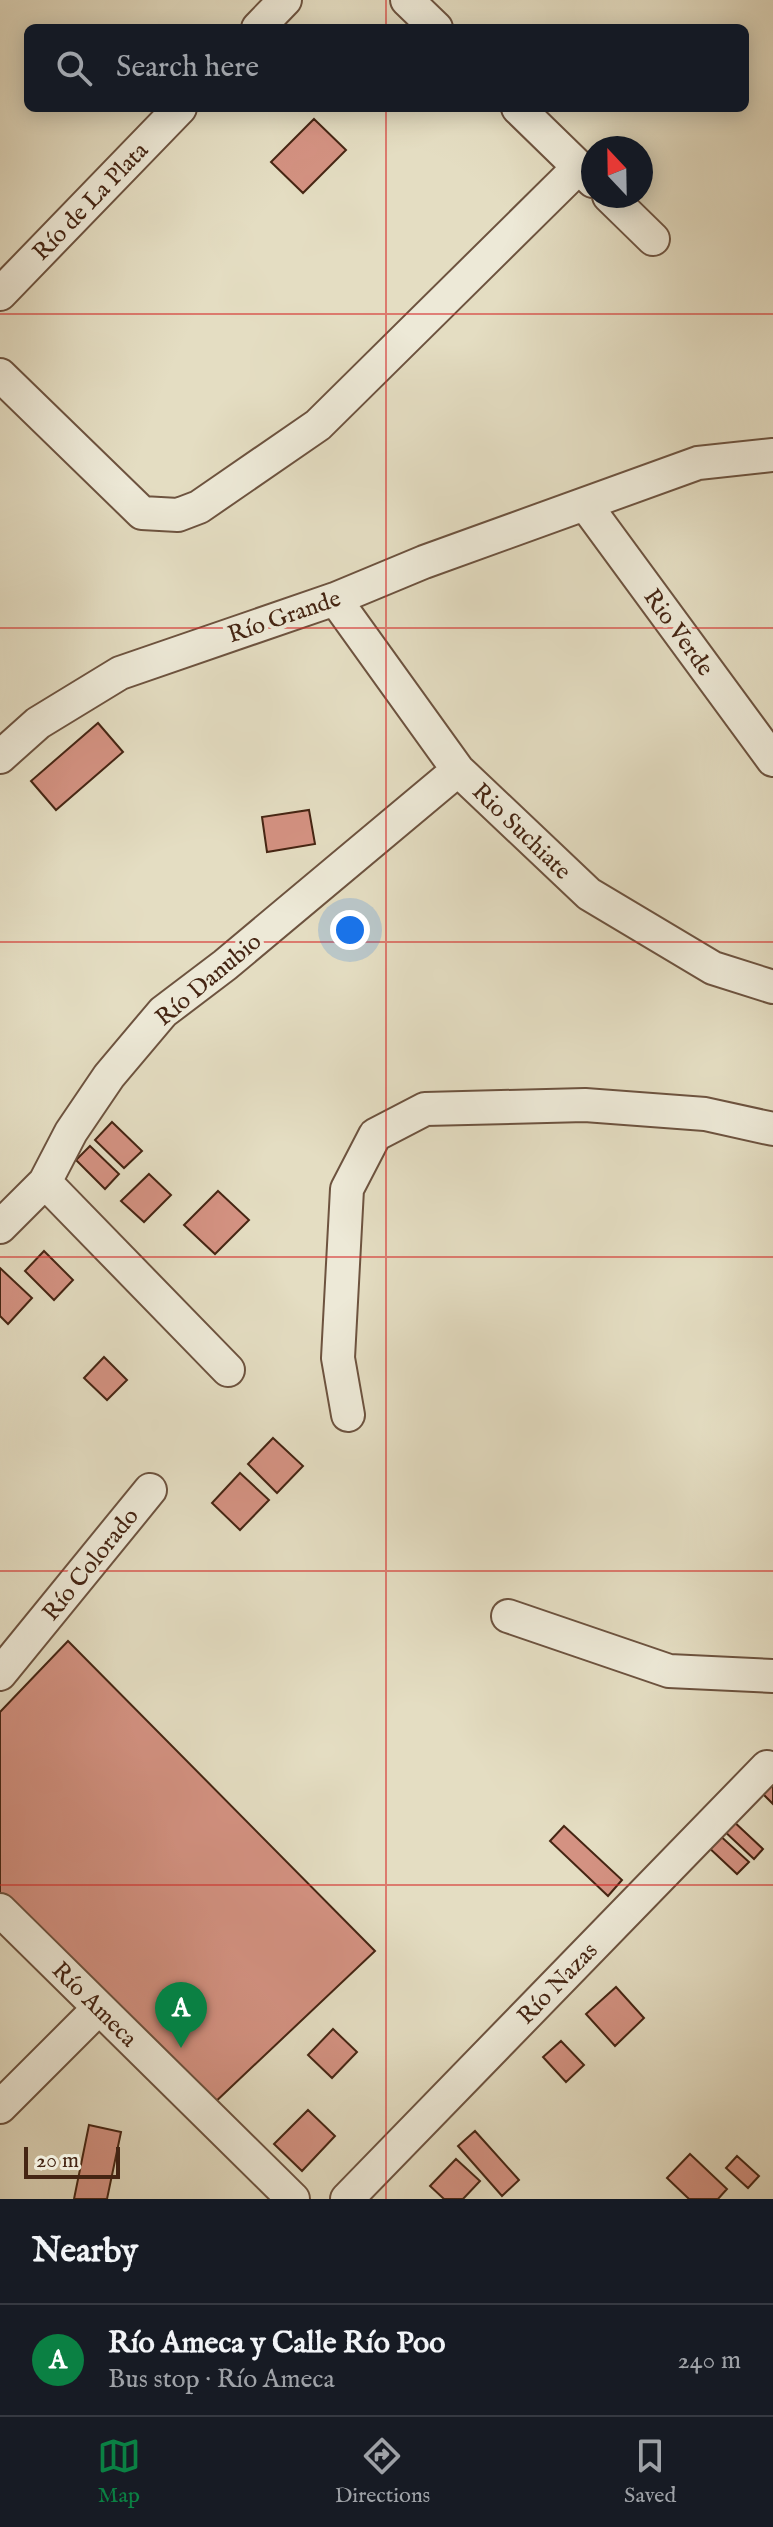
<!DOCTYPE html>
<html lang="en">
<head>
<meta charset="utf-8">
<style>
  body { margin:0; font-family:"IM FELL English",serif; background:#242831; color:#f1f3f6 }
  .compass { position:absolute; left:581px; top:136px; width:72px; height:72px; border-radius:50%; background:#171b24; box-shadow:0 4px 20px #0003; rotate:338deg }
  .scale { position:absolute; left:24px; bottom:20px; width:96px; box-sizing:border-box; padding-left:8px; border:4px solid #452513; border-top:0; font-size:22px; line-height:28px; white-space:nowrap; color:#452513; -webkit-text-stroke:6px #ede9d7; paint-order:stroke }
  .you { position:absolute; left:350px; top:930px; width:28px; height:28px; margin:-20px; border:6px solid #fff; border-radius:50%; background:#1a73e8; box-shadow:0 0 0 12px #1a73e833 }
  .badge { display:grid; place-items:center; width:52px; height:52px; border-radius:50%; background:#0b8043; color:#fff; font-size:26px; font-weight:700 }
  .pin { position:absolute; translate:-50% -66px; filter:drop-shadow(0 2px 4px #0008) }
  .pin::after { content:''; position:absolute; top:42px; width:28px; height:24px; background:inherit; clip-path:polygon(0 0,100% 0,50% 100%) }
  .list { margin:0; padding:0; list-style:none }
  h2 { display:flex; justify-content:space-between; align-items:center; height:104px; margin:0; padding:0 32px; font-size:34px }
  h2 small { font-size:26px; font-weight:400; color:#9ea1a6 }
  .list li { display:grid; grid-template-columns:52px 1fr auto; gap:24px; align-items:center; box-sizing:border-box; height:112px; padding:0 32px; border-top:2px solid #363941 }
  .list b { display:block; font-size:30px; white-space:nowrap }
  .list p { margin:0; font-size:26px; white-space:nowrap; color:#9ea1a6 }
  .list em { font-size:26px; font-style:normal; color:#9ea1a6 }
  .icon { flex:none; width:44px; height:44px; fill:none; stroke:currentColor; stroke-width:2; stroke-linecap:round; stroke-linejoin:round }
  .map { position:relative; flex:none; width:773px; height:2199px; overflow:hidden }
  .search { position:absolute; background:#171b24; box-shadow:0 4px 20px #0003; left:24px; right:24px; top:24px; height:88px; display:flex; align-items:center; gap:20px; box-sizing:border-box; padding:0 28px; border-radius:12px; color:#9ea1a6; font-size:30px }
  .sheet { height:216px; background:#171b24 }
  nav { display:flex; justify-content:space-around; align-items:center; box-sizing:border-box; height:112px; border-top:2px solid #363941; background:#171b24; font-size:22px; color:#9ea1a6 }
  nav a { display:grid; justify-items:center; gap:4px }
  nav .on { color:#0b8043 }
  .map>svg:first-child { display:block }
</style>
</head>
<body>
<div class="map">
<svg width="773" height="2199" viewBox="0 0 773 2199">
  <rect width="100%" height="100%" fill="#e4ddc2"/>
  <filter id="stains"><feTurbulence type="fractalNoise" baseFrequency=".0025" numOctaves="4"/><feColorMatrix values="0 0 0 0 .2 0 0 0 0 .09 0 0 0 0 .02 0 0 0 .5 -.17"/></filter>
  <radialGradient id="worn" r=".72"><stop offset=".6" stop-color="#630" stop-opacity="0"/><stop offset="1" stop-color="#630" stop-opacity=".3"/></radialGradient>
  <path fill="#d49282" stroke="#452513" stroke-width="2" d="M314 119 346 150 303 193 271 162Z
    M98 723 123 752 56 810 31 781Z
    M309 810 315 844 267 852 262 817Z
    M112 1122 142 1151 124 1168 95 1140Z
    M90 1146 119 1174 105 1189 76 1160Z
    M149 1174 171 1195 144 1222 121 1201Z
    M218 1191 249 1220 215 1254 184 1225Z
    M44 1251 73 1280 54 1300 25 1271Z
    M0 1268 32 1298 8 1324 0 1316Z
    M104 1357 127 1380 107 1400 84 1378Z
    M273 1438 303 1466 277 1493 248 1464Z
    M240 1473 269 1500 240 1530 212 1503Z
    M68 1641 375 1951 211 2106 0 1895V1712Z
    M773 1777V1804L758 1789Z
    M731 1819 763 1849 754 1859 722 1829Z
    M564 1826 622 1880 608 1896 550 1841Z
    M717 1833 749 1862 737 1874 706 1845Z
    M616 1987 644 2018 615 2046 586 2014Z
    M333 2029 357 2052 332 2078 308 2055Z
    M561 2041 584 2065 566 2082 543 2057Z
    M308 2110 335 2136 302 2171 274 2144Z
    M89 2125 121 2132 107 2199H74Z
    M475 2131 519 2180 502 2196 458 2146Z
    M690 2154 727 2189 718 2199H689L667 2178Z
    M737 2156 759 2176 748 2188 726 2168Z
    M456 2159 480 2181 463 2199H444L430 2186Z"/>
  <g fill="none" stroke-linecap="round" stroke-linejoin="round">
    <defs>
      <path id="minor" d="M407 0 436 28
        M258 28 285 0
        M518 108 593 181
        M609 196 653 239
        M0 294 180 108
        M0 375 142 513 178 515 199 507 318 425 579 167
        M585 504 773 760
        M335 599 458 770 589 894 713 968 773 987
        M0 757 38 723 120 673 335 599 424 562 698 463 773 455
        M45 1182 228 1370
        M0 1227 45 1182 71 1132 109 1076 163 1012 225 965 458 770
        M348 1415 338 1358 347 1189 375 1135 425 1109 585 1105 705 1114 773 1129
        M508 1616 669 1671 773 1676
        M0 1674 150 1490
        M0 1910 293 2199
        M0 2107 99 2008
        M347 2199 767 1767"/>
    </defs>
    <use href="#minor" stroke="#6d533f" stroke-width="36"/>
    <use href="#minor" stroke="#ede9d7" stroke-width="32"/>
  </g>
  <path fill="none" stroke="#d62828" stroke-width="2" stroke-opacity="0.55" d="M386 0V28M386 108V2199M0 314H773M0 628H773M0 942H773M0 1257H773M0 1571H773M0 1885H773"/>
  <g text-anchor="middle" stroke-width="8" stroke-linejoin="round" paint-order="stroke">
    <g font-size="24" fill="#452513" stroke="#ede9d7">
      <text transform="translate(90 201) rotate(-46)" y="8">Río de La Plata</text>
      <text transform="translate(284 616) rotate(-19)" y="8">Río Grande</text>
      <text transform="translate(679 632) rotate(54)" y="8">Rio Verde</text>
      <text transform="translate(522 831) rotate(44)" y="8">Rio Suchiate</text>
      <text transform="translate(208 979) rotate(-40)" y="8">Río Danubio</text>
      <text transform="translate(90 1564) rotate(-51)" y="8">Río Colorado</text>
      <text transform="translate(557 1983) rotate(-46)" y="8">Río Nazas</text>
      <text transform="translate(95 2004) rotate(45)" y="8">Río Ameca</text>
    </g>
  </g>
  <rect width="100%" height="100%" filter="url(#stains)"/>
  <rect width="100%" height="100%" fill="url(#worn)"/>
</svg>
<svg class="compass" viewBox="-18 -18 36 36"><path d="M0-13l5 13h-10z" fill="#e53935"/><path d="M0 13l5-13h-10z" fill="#9ea1a6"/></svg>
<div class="scale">20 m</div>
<div class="you"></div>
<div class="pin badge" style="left:181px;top:2048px">A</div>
<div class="search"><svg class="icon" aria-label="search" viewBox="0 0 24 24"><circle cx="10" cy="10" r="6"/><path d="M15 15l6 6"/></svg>Search here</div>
</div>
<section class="sheet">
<h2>Nearby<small></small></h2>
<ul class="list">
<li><span class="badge">A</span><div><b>Río Ameca y Calle Río Poo</b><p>Bus stop · Río Ameca</p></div><em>240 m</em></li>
</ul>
</section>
<nav>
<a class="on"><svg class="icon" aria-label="map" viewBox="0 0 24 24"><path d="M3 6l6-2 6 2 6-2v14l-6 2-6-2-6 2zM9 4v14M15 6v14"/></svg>Map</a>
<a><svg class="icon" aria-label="directions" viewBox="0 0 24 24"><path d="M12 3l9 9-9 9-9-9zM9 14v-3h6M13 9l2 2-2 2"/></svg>Directions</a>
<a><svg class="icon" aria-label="saved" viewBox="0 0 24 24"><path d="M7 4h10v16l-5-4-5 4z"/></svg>Saved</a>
</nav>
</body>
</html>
